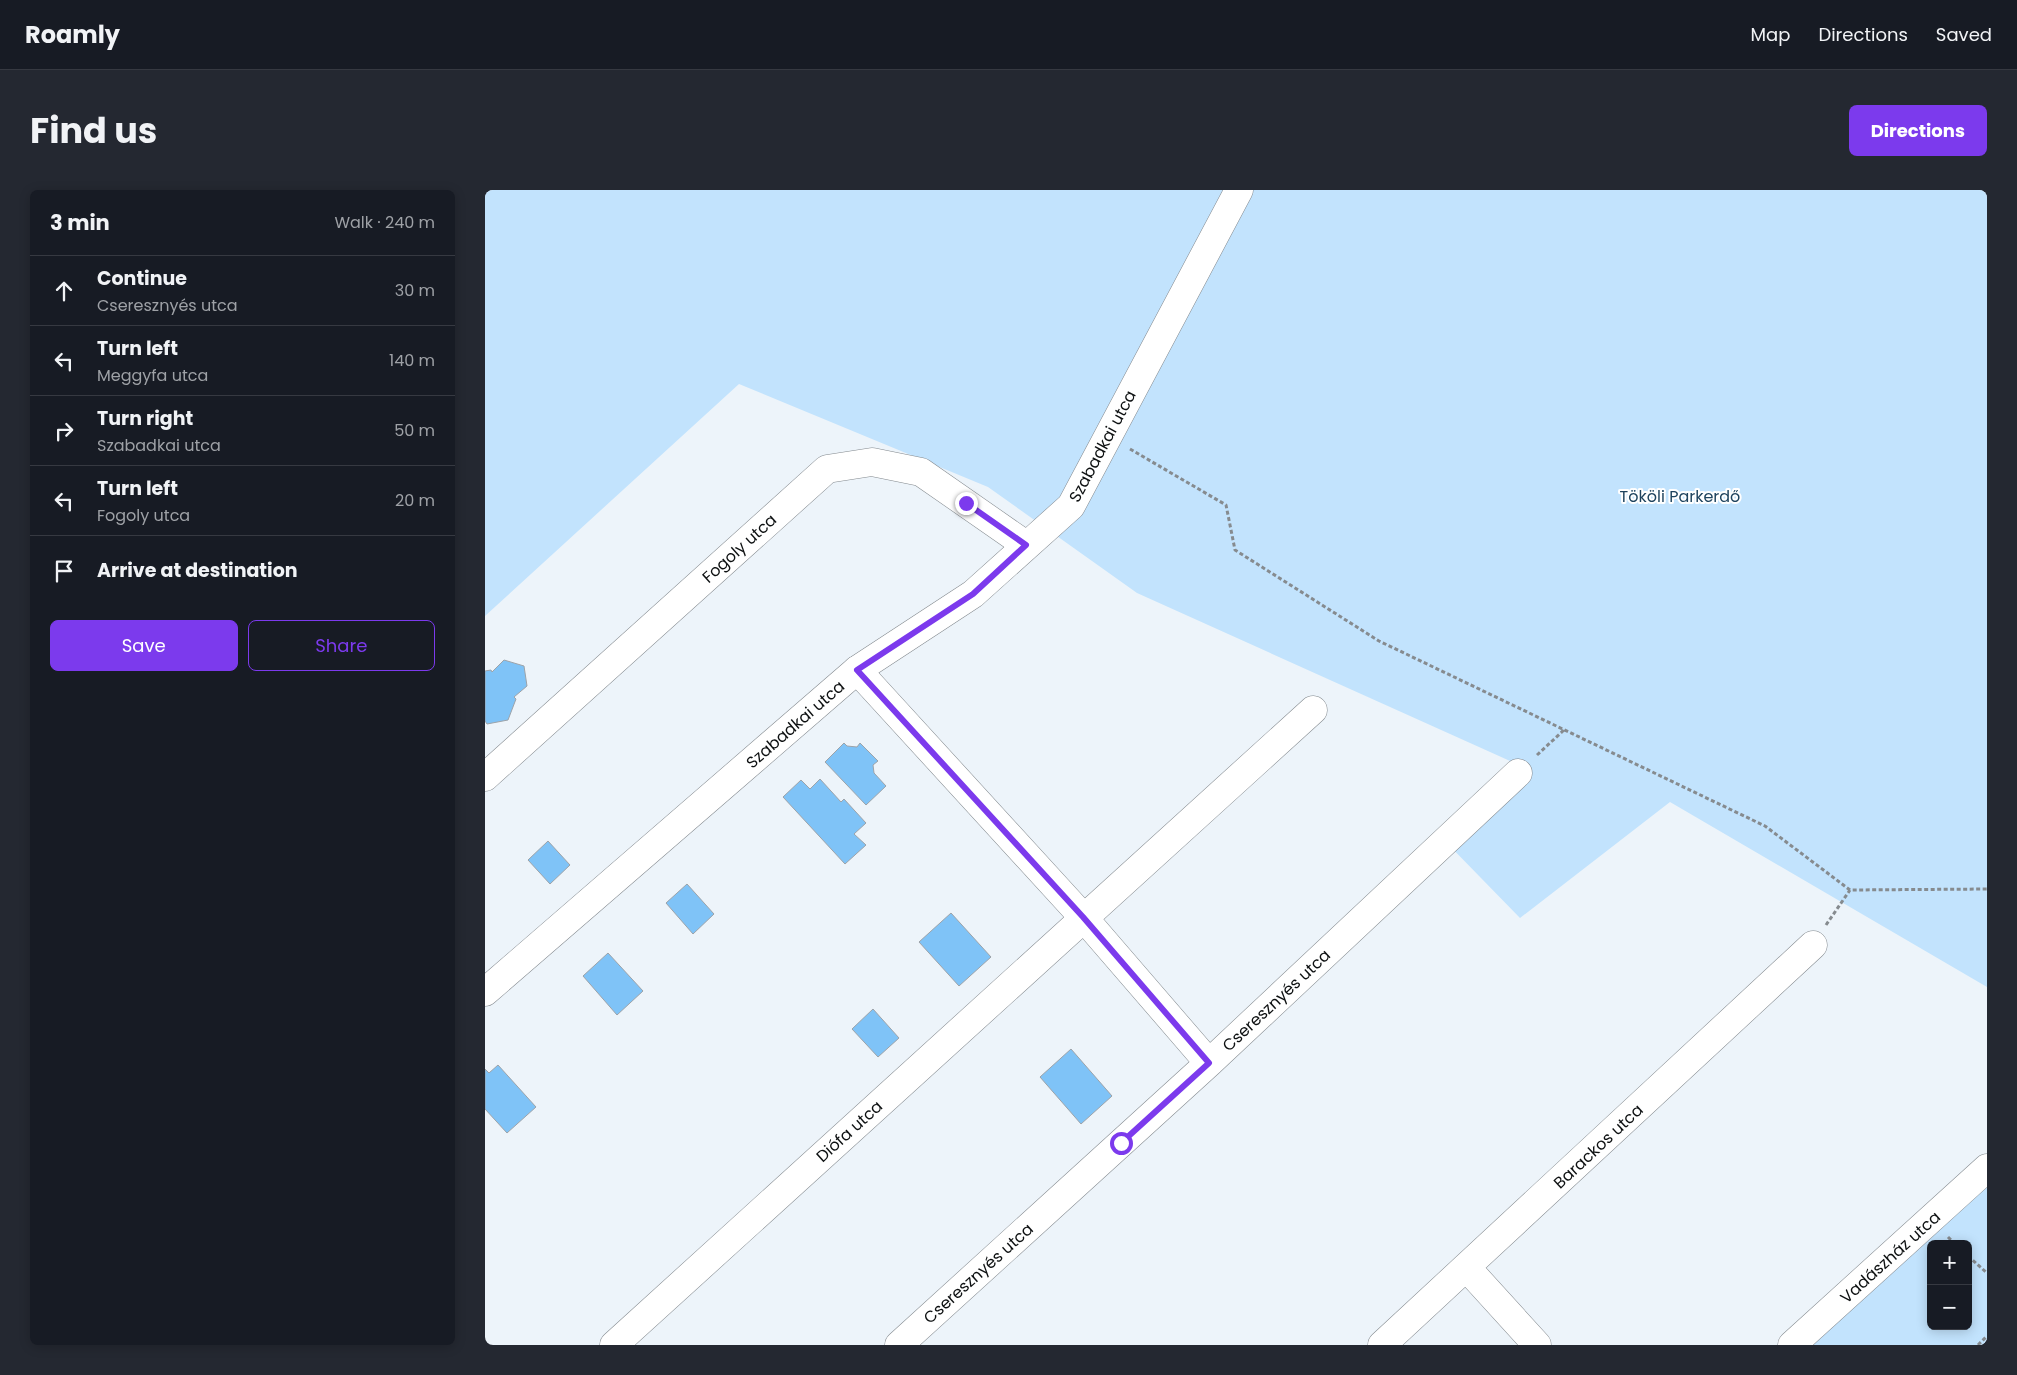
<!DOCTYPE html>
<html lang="en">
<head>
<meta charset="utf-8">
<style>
  body { margin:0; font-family:Poppins,sans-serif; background:#242831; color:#f1f3f6 }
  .controls { position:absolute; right:15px; bottom:15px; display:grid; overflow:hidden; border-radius:8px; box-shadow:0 2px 12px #0003 }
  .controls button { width:45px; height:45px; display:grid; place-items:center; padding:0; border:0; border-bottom:1px solid #363941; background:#171b24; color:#f1f3f6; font:25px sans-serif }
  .stop { position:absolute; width:15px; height:15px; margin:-11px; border:4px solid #7c3aed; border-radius:50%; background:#fff }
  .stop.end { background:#7c3aed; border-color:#fff; box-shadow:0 1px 5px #0008 }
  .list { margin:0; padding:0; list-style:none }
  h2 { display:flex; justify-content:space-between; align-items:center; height:65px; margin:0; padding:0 20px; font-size:21px }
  h2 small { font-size:16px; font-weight:400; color:#9ea1a6 }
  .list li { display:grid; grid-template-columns:32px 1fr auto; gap:15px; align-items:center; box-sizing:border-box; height:70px; padding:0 20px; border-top:1px solid #363941 }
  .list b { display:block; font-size:19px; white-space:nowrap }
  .list p { margin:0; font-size:16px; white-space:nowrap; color:#9ea1a6 }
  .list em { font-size:16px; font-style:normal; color:#9ea1a6 }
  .actions { display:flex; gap:10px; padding:15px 20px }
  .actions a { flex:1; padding:11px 0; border:1px solid #7c3aed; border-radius:8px; text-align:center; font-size:18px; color:#7c3aed }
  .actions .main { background:#7c3aed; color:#fff }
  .icon { flex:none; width:28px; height:28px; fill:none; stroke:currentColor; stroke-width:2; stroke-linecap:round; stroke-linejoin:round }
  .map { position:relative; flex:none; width:1502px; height:1155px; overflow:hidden; border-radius:8px }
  header { display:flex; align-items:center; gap:30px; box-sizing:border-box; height:70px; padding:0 25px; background:#171b24; border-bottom:1px solid #363941 }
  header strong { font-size:24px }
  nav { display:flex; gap:28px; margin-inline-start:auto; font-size:18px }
  .intro { display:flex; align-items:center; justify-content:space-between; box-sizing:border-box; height:120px; padding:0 30px }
  h1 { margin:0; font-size:35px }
  .button { padding:12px 22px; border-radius:8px; background:#7c3aed; color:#fff; font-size:18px; font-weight:700 }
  main { display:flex; gap:30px; padding:0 30px }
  aside { flex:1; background:#171b24; border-radius:8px; box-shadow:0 2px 12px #0003 }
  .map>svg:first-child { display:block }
</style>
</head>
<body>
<header>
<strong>Roamly</strong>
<nav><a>Map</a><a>Directions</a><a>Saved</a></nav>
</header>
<div class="intro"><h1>Find us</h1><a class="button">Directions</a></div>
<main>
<aside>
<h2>3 min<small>Walk · 240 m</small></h2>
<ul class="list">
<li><svg class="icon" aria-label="ahead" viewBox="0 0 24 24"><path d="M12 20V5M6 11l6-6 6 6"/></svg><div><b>Continue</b><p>Cseresznyés utca</p></div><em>30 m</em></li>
<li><svg class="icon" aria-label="left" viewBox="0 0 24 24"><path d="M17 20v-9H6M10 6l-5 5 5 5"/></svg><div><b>Turn left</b><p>Meggyfa utca</p></div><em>140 m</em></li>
<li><svg class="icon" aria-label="right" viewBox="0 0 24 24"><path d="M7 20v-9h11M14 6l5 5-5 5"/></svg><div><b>Turn right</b><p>Szabadkai utca</p></div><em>50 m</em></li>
<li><svg class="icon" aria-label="left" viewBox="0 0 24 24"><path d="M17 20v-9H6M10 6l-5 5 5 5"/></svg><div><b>Turn left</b><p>Fogoly utca</p></div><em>20 m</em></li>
<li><svg class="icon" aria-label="arrive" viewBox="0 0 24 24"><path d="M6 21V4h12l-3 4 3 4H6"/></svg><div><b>Arrive at destination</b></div></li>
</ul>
<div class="actions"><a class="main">Save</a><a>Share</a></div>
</aside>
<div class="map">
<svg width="1502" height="1155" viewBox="0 0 1502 1155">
  <rect width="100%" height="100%" fill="#edf4fa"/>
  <path fill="#c2e3fd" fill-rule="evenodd" d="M0 0H1502V797L1185 612 1035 728 957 648 1034 575 652 403 503 297 254 194 0 426Z
    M1502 977V1155H1307ZM1446 1054H1483V1136H1446Z"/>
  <path fill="#7fc3f7" stroke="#9da3a9" d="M19 470 39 476 42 496 29 507 31 509 23 530 2 534 0 531V481L6 480 7 482Z
    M359 553 362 556 372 557 375 553 393 571 388 575 389 583 401 596 381 615 340 572Z
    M335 589 356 612 359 609 381 633 369 644 381 655 360 674 298 607 316 590 325 599Z
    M63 651 85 675 65 694 43 670Z
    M202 694 229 724 208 744 181 713Z
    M466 723 506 767 474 796 434 752Z
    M123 763 158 801 132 825 98 786Z
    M388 819 414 848 393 867 367 839Z
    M586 859 627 906 596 934 555 887Z
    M13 875 51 917 22 943 0 919V879L4 883Z"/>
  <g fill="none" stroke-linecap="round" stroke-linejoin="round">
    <defs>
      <path id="minor" d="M372 480 598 727 724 873
        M0 587 342 279 387 272 436 282 541 355
        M982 1078 1052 1155
        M129 1155 828 520
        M414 1155 724 873 1033 583
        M897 1155 1328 755
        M1307 1155 1502 978"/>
      <path id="tertiary" d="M0 802 372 480 488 404 586 316 754 0"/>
    </defs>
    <use href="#minor" stroke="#83898e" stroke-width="29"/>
    <use href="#tertiary" stroke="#83898e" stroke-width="29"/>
    <path stroke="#868b8f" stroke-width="3" stroke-dasharray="4 2.5" stroke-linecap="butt" d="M645 259 741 315 750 360 894 451 1280 636 1365 700 1502 699
      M1052 565 1079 540
      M1341 735 1365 700
      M1463 1047 1470 1054
      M1483 1066 1502 1083
      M1493 1155 1502 1146"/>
    <use href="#minor" stroke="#fff" stroke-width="28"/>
    <use href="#tertiary" stroke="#fff" stroke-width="28"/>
  </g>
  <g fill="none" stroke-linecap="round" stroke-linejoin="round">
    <path stroke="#7c3aed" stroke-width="6" d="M481 313 541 355 488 404 372 480 598 727 724 873 636 953"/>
  </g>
  <g text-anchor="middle" stroke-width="4" stroke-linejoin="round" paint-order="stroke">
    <g font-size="16" fill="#0d1011" stroke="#fff">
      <text transform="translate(617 256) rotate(-62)" y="6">Szabadkai utca</text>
      <text transform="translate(254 358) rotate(-42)" y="6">Fogoly utca</text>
      <text transform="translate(310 534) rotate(-41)" y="6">Szabadkai utca</text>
      <text transform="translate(791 810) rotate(-43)" y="6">Cseresznyés utca</text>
      <text transform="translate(364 941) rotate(-42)" y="6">Diófa utca</text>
      <text transform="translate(1113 956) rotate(-43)" y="6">Barackos utca</text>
      <text transform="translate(1405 1067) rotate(-42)" y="6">Vadászház utca</text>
      <text transform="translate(493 1083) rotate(-42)" y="6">Cseresznyés utca</text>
    </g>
    <g font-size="16" fill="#1e435e" stroke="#fff">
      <text x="1195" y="312">Tököli Parkerdő</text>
    </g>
  </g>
</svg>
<div class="controls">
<button>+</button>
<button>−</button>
</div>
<div class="stop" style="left:636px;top:953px"></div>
<div class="stop end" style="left:481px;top:313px"></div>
</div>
</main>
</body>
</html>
